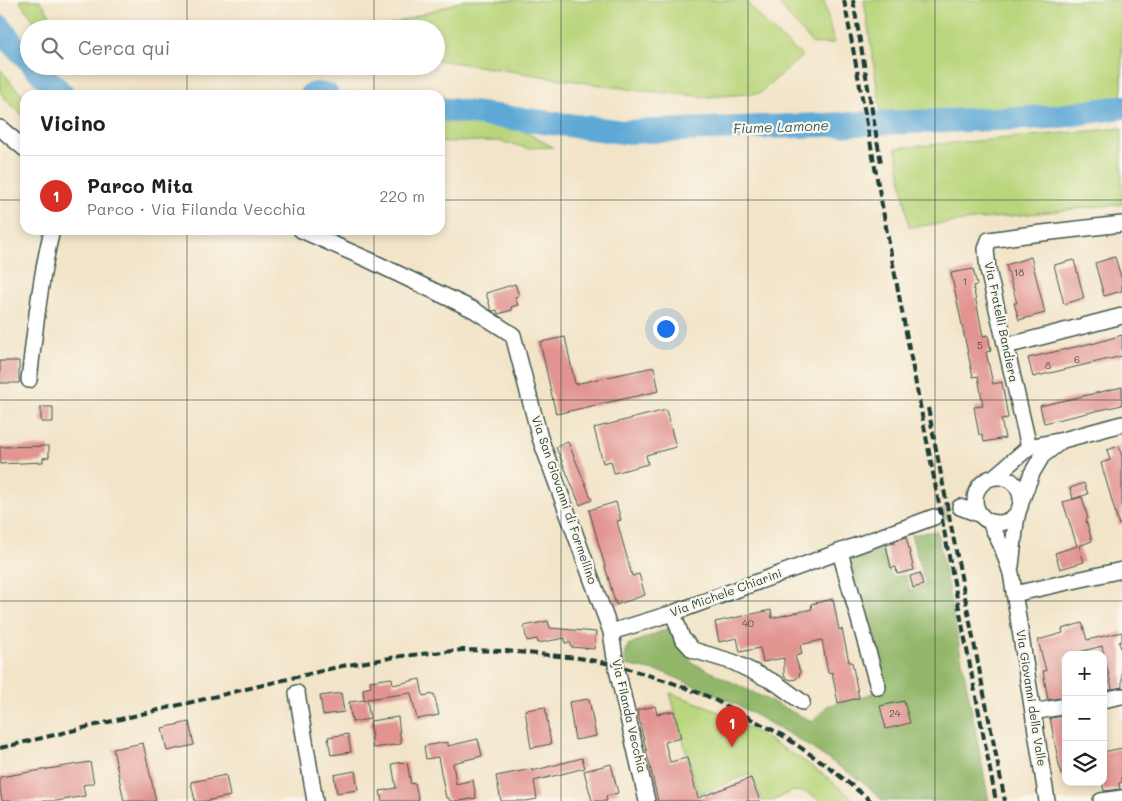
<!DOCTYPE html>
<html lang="it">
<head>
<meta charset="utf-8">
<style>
  body { margin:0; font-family:Mali,sans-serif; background:#f6f6f6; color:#202124 }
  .controls { position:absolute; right:15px; bottom:15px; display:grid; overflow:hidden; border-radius:10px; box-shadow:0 2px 8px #0003 }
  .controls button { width:45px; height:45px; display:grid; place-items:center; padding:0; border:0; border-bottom:1px solid #e0e0e0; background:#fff; color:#202124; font:25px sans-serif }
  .you { position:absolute; left:665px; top:328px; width:18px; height:18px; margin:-12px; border:4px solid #fff; border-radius:50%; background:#1a73e8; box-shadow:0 0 0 8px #1a73e833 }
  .badge { display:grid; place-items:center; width:32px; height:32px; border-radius:50%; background:#d93025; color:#fff; font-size:16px; font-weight:700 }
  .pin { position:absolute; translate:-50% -41px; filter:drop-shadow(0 1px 2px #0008) }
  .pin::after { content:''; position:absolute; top:26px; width:18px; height:15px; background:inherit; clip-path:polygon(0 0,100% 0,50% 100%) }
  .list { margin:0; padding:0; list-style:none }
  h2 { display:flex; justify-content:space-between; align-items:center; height:65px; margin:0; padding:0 20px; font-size:21px }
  h2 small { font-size:16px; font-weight:400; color:#757577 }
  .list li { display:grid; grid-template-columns:32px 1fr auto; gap:15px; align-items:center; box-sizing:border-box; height:80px; padding:0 20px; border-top:1px solid #e0e0e0 }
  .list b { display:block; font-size:19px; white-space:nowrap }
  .list p { margin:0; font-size:16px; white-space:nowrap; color:#757577 }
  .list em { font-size:16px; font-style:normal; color:#757577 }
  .icon { flex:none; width:28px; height:28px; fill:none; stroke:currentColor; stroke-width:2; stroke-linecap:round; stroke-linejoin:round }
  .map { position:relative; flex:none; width:1122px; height:801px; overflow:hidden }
  .search { position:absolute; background:#fff; box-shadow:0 2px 8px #0003; left:20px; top:20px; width:425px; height:55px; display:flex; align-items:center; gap:12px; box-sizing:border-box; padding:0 18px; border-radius:28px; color:#757577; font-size:19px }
  .panel { position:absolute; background:#fff; box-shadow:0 2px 8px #0003; left:20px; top:90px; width:425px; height:145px; border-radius:15px }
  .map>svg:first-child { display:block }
</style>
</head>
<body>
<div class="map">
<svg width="1122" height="801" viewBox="0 0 1122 801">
  <rect width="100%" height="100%" fill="#fbf7ec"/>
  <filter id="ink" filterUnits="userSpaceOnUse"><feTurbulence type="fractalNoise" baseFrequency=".02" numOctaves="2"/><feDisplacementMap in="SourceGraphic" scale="10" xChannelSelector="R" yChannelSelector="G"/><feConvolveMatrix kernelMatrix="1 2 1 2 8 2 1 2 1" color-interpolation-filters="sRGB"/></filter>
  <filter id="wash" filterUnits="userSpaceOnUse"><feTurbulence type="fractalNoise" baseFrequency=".0096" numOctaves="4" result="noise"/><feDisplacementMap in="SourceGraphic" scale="20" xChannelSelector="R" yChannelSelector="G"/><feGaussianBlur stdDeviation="1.12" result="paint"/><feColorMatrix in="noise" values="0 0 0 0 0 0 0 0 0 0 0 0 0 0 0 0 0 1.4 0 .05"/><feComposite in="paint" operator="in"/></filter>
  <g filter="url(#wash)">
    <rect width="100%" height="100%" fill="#f2e4c8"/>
    <path fill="#bad67b" stroke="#6c8a58" d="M19 0H40L59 29H40Z
      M465 0H745C761 21 781 39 802 56L760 93 708 97 634 90 444 61H436V29H377Z
      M776 0H824L834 43 813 44 796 25Z
      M864 0H1122V104L1052 112 938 115 882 119Z
      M0 69 25 99V117L10 104 0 92Z
      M440 118 516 127 553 147 527 148 500 141 440 142Z
      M1122 128V204L909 227 896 148Z
      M670 693 709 707 757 733 804 761 828 778 855 801H822L807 792 792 791 773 801H762L750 774 698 794Z"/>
    <path fill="#93b76b" stroke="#597a50" d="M937 531 989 801H882L867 785 798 739 734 703 665 673 626 665 625 657 628 645 672 627 691 662 813 722 827 706 865 696 883 689 848 556 881 547 892 577 906 575 910 591 926 585 911 535Z"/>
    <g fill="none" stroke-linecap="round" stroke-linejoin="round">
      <path stroke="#5da8d5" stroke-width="24" d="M0 27 12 43 29 60
        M34 66 63 95
        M311 95 316 94 327 95
        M440 109 623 132 1052 117 1122 107"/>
    </g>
    <g id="blocks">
      <path fill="#e29491" d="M1031 257 1045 313 1019 320 1014 303H1017L1006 265Z
        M1115 257 1122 280V291L1104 296 1095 263Z
        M1074 260 1084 298 1064 304 1054 265Z
        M973 269 977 285 973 286 983 336 988 335 991 351 986 352 993 384 1002 382 1008 418 1001 419 1005 438 984 442 982 434 979 435 974 407 983 406 978 376 973 377 951 273Z
        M515 284 519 296 515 297 518 305 511 307 512 310 498 314 497 310 493 311 491 310 486 293Z
        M1122 335V356L1033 377 1028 358 1092 343V344Z
        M565 337 575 384 654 367 659 391 556 414 540 342Z
        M0 361H19V383H0Z
        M1122 387V405L1044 423 1040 406Z
        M41 407H53V422H41Z
        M666 410 676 447 646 455 648 464 614 473 611 461 603 463 594 428Z
        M568 442 592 500 580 505 556 447Z
        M49 446V457L43 458V462L0 464V447Z
        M1119 446 1122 457V524L1119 525 1101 463 1110 460 1107 450Z
        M1084 483 1088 494 1073 499 1070 488Z
        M1082 497 1088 519 1086 520 1092 541 1079 546 1084 562 1060 569 1055 553 1077 546 1063 502Z
        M616 502 621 520 617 521 632 576 639 574 645 595 616 605 589 510Z
        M906 537 914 570 897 574 896 567 891 568 886 545 895 543V541Z
        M920 573 923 585 913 588 910 576Z
        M833 599 839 630 842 629 849 662H852L859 698 838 703 832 672 828 673 822 640 800 645 802 654 795 656 800 672 799 676 796 679 791 680 786 678 784 674V658L763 662 760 648 740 652 737 638 719 642 715 622 771 610 772 618 812 609 811 604Z
        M548 621 550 628 596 632 594 649 571 647V643H565V638L538 643 537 639 527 641 524 626Z
        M1082 623 1087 640 1122 632V641L1119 642 1122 652V687L1112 689 1102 646 1064 656 1066 670V697L1048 700 1043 671H1046L1038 640 1063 633 1062 629Z
        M392 678 393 685 420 679 423 696 434 694 439 715 417 719 411 693 367 699 370 719 352 722 349 702 366 700H364L363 689 371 687 370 681Z
        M341 693 344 712 323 715 320 696Z
        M589 699 596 736 575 740 569 702Z
        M904 701 910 723 886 729 880 706Z
        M655 706 657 714 674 711 681 738 665 742 670 762 687 758 698 798 751 778 760 801H658L637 710Z
        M545 707 551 744 531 748 525 710Z
        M1066 716V775H1061L1050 718Z
        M398 717 401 744 373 748 370 721Z
        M189 722 194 745 167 751 162 728Z
        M348 734 351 752 331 755 328 737Z
        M478 739 482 756 453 763 456 784 473 780 476 798 461 801H450L449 798H446L438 757 426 759 424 746 448 742V746Z
        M143 743 156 801H124L113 749Z
        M1122 748V782L1119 783 1120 789 1104 791 1102 782H1103V752Z
        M582 758 585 768 534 781 537 799 526 801H501L496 776 532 769V771Z
        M90 762 94 783 83 785 85 796 57 801H2L0 790V777Z
        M403 762 404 763 407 762 411 784 415 783 419 801H382L380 791 396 788 392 764Z
        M611 764 618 793 606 796 607 801H592L584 771Z
        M355 771 358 790 337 793 334 775Z
        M226 775 230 796 206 801H195L191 782Z"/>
    </g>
  </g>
  <g filter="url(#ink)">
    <use href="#blocks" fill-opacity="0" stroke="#3f564a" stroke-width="1"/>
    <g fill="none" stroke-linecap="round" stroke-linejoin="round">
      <path stroke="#c8c3aa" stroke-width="15" stroke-dasharray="15 8" stroke-linecap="butt" d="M934 517 960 507"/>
      <defs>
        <path id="minor" d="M0 128 25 149
          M301 230 369 260 474 310 513 335 540 438 611 632 616 665 647 801
          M1006 346 1122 316
          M29 380C35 330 40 279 52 230
          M1029 447 988 270 986 249 989 240 1025 235 1122 224
          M975 500a23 23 0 1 1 46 0a23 23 0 1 1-46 0Z
          M994 477 1029 447 1063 440 1122 424
          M1022 499 1032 473 1042 456 1060 442
          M960 507 981 515
          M990 522 1002 547 1011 573 1047 801
          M840 552 878 687
          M1011 566 1016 522 1018 512
          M1014 594 1122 570
          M673 613 682 638 693 650 733 662 776 683 802 702
          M611 632 673 613 934 517
          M297 693 315 801
          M1103 700 1122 696
          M1033 712 1066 706
          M1101 801 1122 798"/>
      </defs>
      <use href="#minor" stroke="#3f564a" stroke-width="18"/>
      <use href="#minor" stroke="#fff" stroke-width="15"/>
      <path stroke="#1f3d34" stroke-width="4" stroke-dasharray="8 4" stroke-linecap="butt" d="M844 0 891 254 996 801
        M853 0 881 163
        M928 408 1005 801
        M0 748 342 666 402 656 463 650 506 651 579 658 616 665 673 683 707 696 782 735 826 765 871 801"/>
    </g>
  </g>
  <path fill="none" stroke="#1f3d34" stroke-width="1" stroke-opacity="0.55" d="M187 0V29M374 0V29M561 0V801M748 0V801M935 0V801M187 66V95M374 66V95M0 200H25M440 200H1122M187 230V801M374 230V801M0 400H1122M0 601H1122"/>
  <g text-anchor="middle" stroke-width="4.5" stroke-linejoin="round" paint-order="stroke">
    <g font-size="10" fill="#50534b">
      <text x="1019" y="276">18</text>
      <text x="965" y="285">1</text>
      <text x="980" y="349">5</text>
      <text x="1077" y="363">6</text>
      <text x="1048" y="369">8</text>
      <text x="748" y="627">40</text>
      <text x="895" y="717">24</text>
    </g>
    <g font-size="12" fill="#1f3d34" stroke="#fbf7ec">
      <text transform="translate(1001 322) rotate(78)" y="4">Via Fratelli Bandiera</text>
      <text transform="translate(564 500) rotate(71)" y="4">Via San Giovanni di Formellino</text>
      <text transform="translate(726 593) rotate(-20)" y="4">Via Michele Chiarini</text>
      <text transform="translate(1031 698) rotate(81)" y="4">Via Giovanni della Valle</text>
      <text transform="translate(629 716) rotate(77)" y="4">Via Filanda Vecchia</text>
    </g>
    <g font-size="14" font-style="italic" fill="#325d64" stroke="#fbf7ec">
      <text transform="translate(781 127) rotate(-2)" y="5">Fiume Lamone</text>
    </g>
  </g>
</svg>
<div class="controls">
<button>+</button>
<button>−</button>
<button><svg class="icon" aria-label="layers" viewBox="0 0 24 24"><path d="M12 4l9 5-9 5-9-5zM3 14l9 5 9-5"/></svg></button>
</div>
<div class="you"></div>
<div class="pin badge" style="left:732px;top:747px">1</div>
<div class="search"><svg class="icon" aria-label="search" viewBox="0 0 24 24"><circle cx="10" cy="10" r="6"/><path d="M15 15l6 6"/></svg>Cerca qui</div>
<section class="panel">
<h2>Vicino<small></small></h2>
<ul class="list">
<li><span class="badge">1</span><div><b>Parco Mita</b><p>Parco · Via Filanda Vecchia</p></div><em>220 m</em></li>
</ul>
</section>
</div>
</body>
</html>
